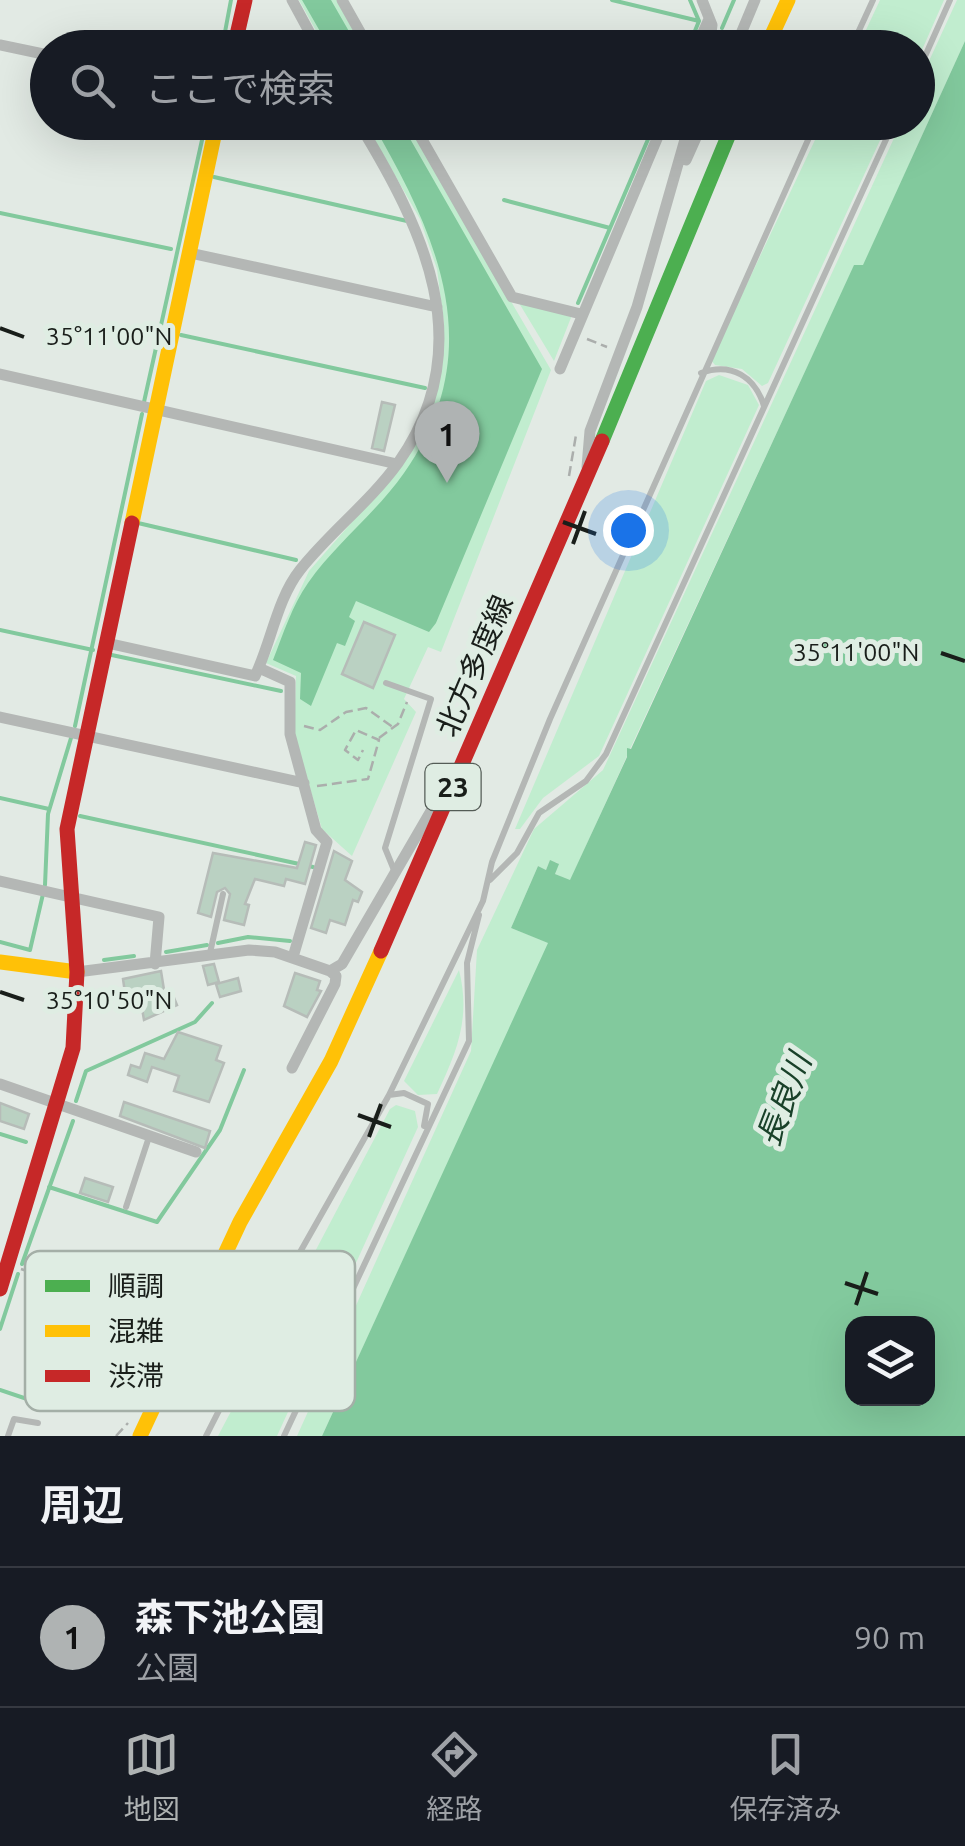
<!DOCTYPE html>
<html lang="ja">
<head>
<meta charset="utf-8">
<style>
  body { margin:0; font-family:Ubuntu,"Noto Sans JP",sans-serif; background:#242831; color:#f1f3f6 }
  .controls { position:absolute; right:30px; bottom:30px; display:grid; overflow:hidden; border-radius:20px; box-shadow:0 10px 40px #0002 }
  .controls button { width:90px; height:90px; display:grid; place-items:center; padding:0; border:0; border-bottom:2px solid #363941; background:#171b24; color:#f1f3f6; font:50px sans-serif }
  .you { position:absolute; left:628px; top:530px; width:35px; height:35px; margin:-25px; border:8px solid #fff; border-radius:50%; background:#1a73e8; box-shadow:0 0 0 15px #1a73e833 }
  .badge { display:grid; place-items:center; width:65px; height:65px; border-radius:50%; background:#afb3b3; color:#111; font-size:32px; font-weight:700 }
  .pin { position:absolute; translate:-50% -82px; filter:drop-shadow(0 2px 5px #0008) }
  .pin::after { content:''; position:absolute; top:52px; width:35px; height:30px; background:inherit; clip-path:polygon(0 0,100% 0,50% 100%) }
  .list { margin:0; padding:0; list-style:none }
  h2 { display:flex; justify-content:space-between; align-items:center; height:130px; margin:0; padding:0 40px; font-size:42px }
  h2 small { font-size:32px; font-weight:400; color:#9ea1a6 }
  .list li { display:grid; grid-template-columns:65px 1fr auto; gap:30px; align-items:center; box-sizing:border-box; height:140px; padding:0 40px; border-top:2px solid #363941 }
  .list b { display:block; font-size:38px; white-space:nowrap }
  .list p { margin:0; font-size:32px; white-space:nowrap; color:#9ea1a6 }
  .list em { font-size:32px; font-style:normal; color:#9ea1a6 }
  .icon { flex:none; width:55px; height:55px; fill:none; stroke:currentColor; stroke-width:2; stroke-linecap:round; stroke-linejoin:round }
  .map { position:relative; flex:none; width:965px; height:1436px; overflow:hidden }
  .search { position:absolute; background:#171b24; box-shadow:0 10px 40px #0002; left:30px; right:30px; top:30px; height:110px; display:flex; align-items:center; gap:25px; box-sizing:border-box; padding:0 35px; border-radius:55px; color:#9ea1a6; font-size:38px }
  .sheet { height:270px; background:#171b24 }
  nav { display:flex; justify-content:space-around; align-items:center; box-sizing:border-box; height:140px; border-top:2px solid #363941; background:#171b24; font-size:28px; color:#9ea1a6 }
  nav a { display:grid; justify-items:center; gap:5px }
  nav .on { color:#afb3b3 }
  .map>svg:first-child { display:block }
</style>
</head>
<body>
<div class="map">
<svg width="965" height="1436" viewBox="0 0 965 1436">
  <rect width="100%" height="100%" fill="#e2eae4"/>
  <path fill="#c1edcf" d="M299 0H337L363 47H325Z
    M880 0H944L918 59V48L858 47Z
    M957 0H965V41L863 266H854L630 749H627V756L570 881 555 874 558 863 550 861 546 870 538 866 511 928 549 943 322 1436H297L471 1051 477 950 534 829 603 770 901 123 918 122V85Z
    M365 123H407L551 370 441 652 428 647 404 699 416 712 352 856 322 829 294 734 296 676 266 663 309 571 402 465 439 366 444 324 437 269 420 219Z
    M823 123H888L768 383 762 386 742 369 715 365 711 360Z
    M519 303 572 315 554 361Z
    M719 375 748 385 759 405 599 756 543 798 520 829H515L706 381Z
    M459 970C471 1018 457 1051 437 1094L418 1095 404 1081Z
    M396 1105 415 1111 418 1127 277 1436H218L390 1109Z"/>
  <path fill="#82c99d" fill-rule="evenodd" d="M302 0H331L358 47H329Z
    M965 41V1436H322L548 943 511 928 538 866 546 870 550 860 559 864 555 874 570 880 627 757V748L631 749 854 265H863ZM852 1324H928V1398H852Z
    M372 123H401L542 369 436 623 429 632 356 601 349 617 355 621 345 646 337 643 311 706 300 699 301 673 273 660C283 634 292 606 308 583 336 543 376 513 404 473 490 350 438 237 372 123Z"/>
  <g fill="none" stroke-linecap="round" stroke-linejoin="round">
    <path stroke="#82c99d" stroke-width="4" d="M612 0 699 21
      M722 28 734 0
      M222 48 231 0
      M688 48 699 21 690 0
      M214 177 407 221
      M504 200 610 228
      M0 213 171 249
      M578 303 652 130
      M181 335 425 388
      M144 402 206 122
      M138 523 296 560
      M0 630 93 650
      M107 654 281 691
      M75 726 142 414
      M0 798 49 809
      M80 816 313 867
      M45 885 48 814 71 738
      M0 942 30 950 43 894
      M218 943 248 937 290 941
      M166 952 207 945
      M104 960 134 956
      M76 1101 86 1071 195 1022 212 1003
      M0 1134 26 1142
      M49 1187 157 1222 220 1130 244 1070
      M22 1264 73 1121
      M0 1329 18 1274
      M0 1390 36 1402 74 1292"/>
  </g>
  <path fill="#bad1c2" stroke="#b6bcb8" stroke-width="2.5" d="M382 402 395 405 384 451 372 448Z
    M364 622 395 635 373 688 342 674Z
    M305 842 316 845 305 884 286 879 284 886 255 879 245 904 249 905 244 925 224 920 230 894 225 888 217 892 211 917 198 913 213 853 297 868Z
    M334 851 352 861 345 880 362 892 358 902 353 900 345 925 330 920 326 933 311 928Z
    M214 964 219 982 208 985 203 966Z
    M161 971 165 996 172 993 177 1005 144 1020 140 997 126 1000 123 979Z
    M295 973 320 981 317 990 321 991 307 1017 284 1006Z
    M238 978 241 991 220 997 216 984Z
    M178 1032 221 1046 216 1060 224 1063 209 1102 174 1091 179 1076 152 1067 147 1082 128 1075 131 1065 140 1068 145 1053 164 1059Z
    M124 1102 210 1131 205 1148 120 1116Z
    M0 1103 29 1114 24 1129 0 1121Z
    M85 1178 113 1187 108 1202 80 1193Z"/>
  <g fill="none" stroke-linecap="round" stroke-linejoin="round">
    <path stroke="#abaeac" stroke-width="2.5" stroke-dasharray="10 5" stroke-linecap="butt" d="M587 339 607 347
      M569 476 576 435
      M304 726 320 730 346 712 366 708 394 728
      M379 738 398 724 407 702
      M433 782 443 768
      M317 786 368 779 379 740 356 730 345 750 358 760 363 750
      M21 1269 105 1298
      M116 1436 128 1423"/>
    <path stroke="#b4b7b5" stroke-width="6" d="M851 48 873 0
      M918 72 950 0
      M701 373C732 362 755 377 764 406
      M386 683 431 699 385 848 394 870
      M490 880 517 853 539 813 586 781 606 754 894 122
      M210 953 223 894
      M389 1095 483 901 492 862 550 719 816 122
      M126 1207 149 1137
      M8 1436 14 1419 38 1423
      M206 1436 295 1261 389 1095 404 1093 428 1104 424 1126
      M284 1436 469 1041 467 963 479 915"/>
    <path stroke="#b4b7b5" stroke-width="11" d="M292 0 318 48
      M342 0 369 48
      M702 0 712 25 709 48
      M0 45 48 55
      M696 48 709 19
      M735 48 755 0
      M412 122 512 297 581 314
      M646 122 662 126
      M686 160 703 122
      M190 253 437 307
      M560 369 664 122
      M0 374 397 464
      M587 467 590 431 637 307 690 122
      M107 643 255 676C271 643 277 599 300 570 330 532 369 503 398 463 481 346 423 228 358 122
      M259 668 290 682V734L316 830 327 842 293 957
      M0 717 304 783
      M0 881 159 917 155 964
      M77 972 249 950 275 952 330 971 342 964 442 792
      M292 1068 335 984 336 976 330 971
      M0 1084 196 1152"/>
    <path stroke="#4caf50" stroke-width="15" d="M602 441 734 122"/>
    <path stroke="#ffc107" stroke-width="15" d="M766 48 788 0
      M132 523 217 122
      M0 962 77 972
      M140 1436 240 1222 331 1061 381 951"/>
    <path stroke="#c62828" stroke-width="15" d="M234 48 245 0
      M381 951 602 441
      M0 1289 73 1048 77 972 67 829 132 523"/>
  </g>
  <path fill="none" stroke="#191e1a" stroke-width="4" d="M0 328 24 337M563 522 596 534M573 544 585 511M941 653 965 661M0 992 24 1000M358 1115 391 1127M369 1137 381 1104M845 1283 878 1294M856 1305 867 1272"/>
  <g text-anchor="middle" stroke-width="10" stroke-linejoin="round" paint-order="stroke">
    <rect fill="#dfede3" stroke="#545c56" stroke-width="2.5" x="425.5" y="764" width="55" height="46" rx="8"/>
    <g font-size="28" font-weight="bold" fill="#191e1a">
      <text x="453" y="797">23</text>
    </g>
    <g font-size="30" fill="#191e1a" stroke="#dfede3">
      <text transform="translate(475 666) rotate(-67)" y="10">北方多度線</text>
    </g>
    <g font-size="32" font-style="italic" fill="#194129" stroke="#dfede3">
      <text transform="translate(784 1100) rotate(-69)" y="11">長良川</text>
    </g>
  </g>
  <rect x="25" y="1251" width="330" height="160" rx="15" fill="#dfede3" stroke="#a4afa7" stroke-width="2.5"/>
  <rect x="45" y="1280" width="45" height="12" fill="#4caf50"/>
  <rect x="45" y="1325" width="45" height="12" fill="#ffc107"/>
  <rect x="45" y="1370" width="45" height="12" fill="#c62828"/>
  <g font-size="28" fill="#191e1a">
    <text x="108" y="1296">順調</text>
    <text x="108" y="1341">混雑</text>
    <text x="108" y="1386">渋滞</text>
  </g>
  <g font-size="25" text-anchor="middle" fill="#191e1a" stroke="#dfede3" stroke-width="10" stroke-linejoin="round" paint-order="stroke">
    <text x="109" y="345">35°11'00"N</text>
    <text x="856" y="661">35°11'00"N</text>
    <text x="109" y="1009">35°10'50"N</text>
  </g>
</svg>
<div class="controls">
<button><svg class="icon" aria-label="layers" viewBox="0 0 24 24"><path d="M12 4l9 5-9 5-9-5zM3 14l9 5 9-5"/></svg></button>
</div>
<div class="you"></div>
<div class="pin badge" style="left:447px;top:483px">1</div>
<div class="search"><svg class="icon" aria-label="search" viewBox="0 0 24 24"><circle cx="10" cy="10" r="6"/><path d="M15 15l6 6"/></svg>ここで検索</div>
</div>
<section class="sheet">
<h2>周辺<small></small></h2>
<ul class="list">
<li><span class="badge">1</span><div><b>森下池公園</b><p>公園</p></div><em>90 m</em></li>
</ul>
</section>
<nav>
<a class="on"><svg class="icon" aria-label="map" viewBox="0 0 24 24"><path d="M3 6l6-2 6 2 6-2v14l-6 2-6-2-6 2zM9 4v14M15 6v14"/></svg>地図</a>
<a><svg class="icon" aria-label="directions" viewBox="0 0 24 24"><path d="M12 3l9 9-9 9-9-9zM9 14v-3h6M13 9l2 2-2 2"/></svg>経路</a>
<a><svg class="icon" aria-label="saved" viewBox="0 0 24 24"><path d="M7 4h10v16l-5-4-5 4z"/></svg>保存済み</a>
</nav>
</body>
</html>
